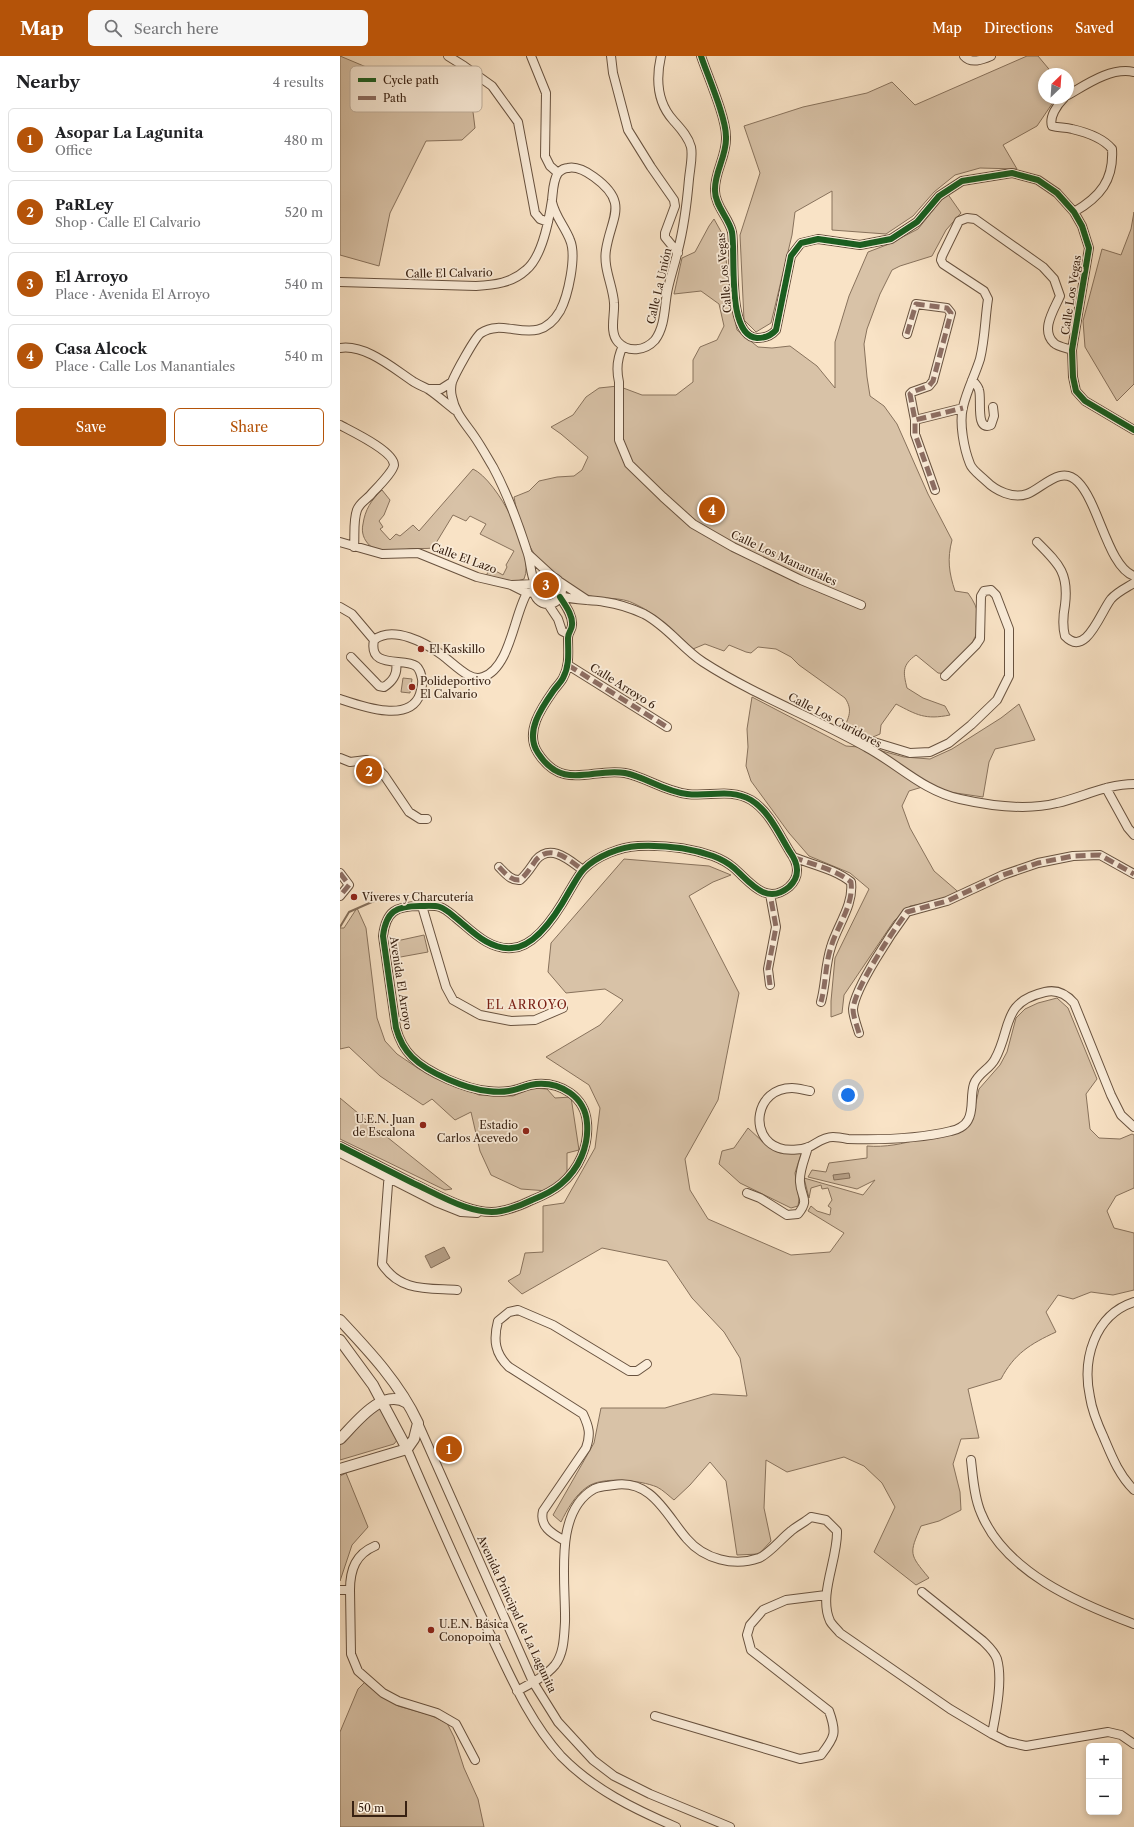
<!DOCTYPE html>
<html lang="en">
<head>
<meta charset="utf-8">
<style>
  body { margin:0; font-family:"Libre Caslon Text",serif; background:#f6f6f6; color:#202124 }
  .controls { position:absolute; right:12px; bottom:12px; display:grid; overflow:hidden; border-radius:6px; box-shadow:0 2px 6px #0003 }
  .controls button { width:36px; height:36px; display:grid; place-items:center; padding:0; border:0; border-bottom:1px solid #e0e0e0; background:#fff; color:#202124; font:20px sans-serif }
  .compass { position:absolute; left:698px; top:12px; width:36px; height:36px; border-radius:50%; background:#fff; box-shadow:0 2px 6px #0003; rotate:25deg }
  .scale { position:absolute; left:12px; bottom:10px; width:55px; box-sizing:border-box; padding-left:4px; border:2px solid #382112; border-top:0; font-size:11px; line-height:14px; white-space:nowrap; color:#382112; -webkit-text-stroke:3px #fbedda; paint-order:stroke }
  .you { position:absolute; left:508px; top:1039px; width:14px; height:14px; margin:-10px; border:3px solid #fff; border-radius:50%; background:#1a73e8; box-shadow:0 0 0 6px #1a73e833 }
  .badge { display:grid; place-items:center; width:26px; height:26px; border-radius:50%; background:#b45309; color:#fff; font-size:13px; font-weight:700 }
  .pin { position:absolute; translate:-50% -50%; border:2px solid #fff; box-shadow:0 1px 4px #0006 }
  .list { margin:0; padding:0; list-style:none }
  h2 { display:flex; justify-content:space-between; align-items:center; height:52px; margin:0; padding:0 16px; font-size:17px }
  h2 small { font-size:13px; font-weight:400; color:#757577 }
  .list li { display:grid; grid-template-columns:26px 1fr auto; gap:12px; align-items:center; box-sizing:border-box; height:64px; margin:0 8px 8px; padding:0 8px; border:1px solid #e0e0e0; border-radius:6px }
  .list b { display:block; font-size:15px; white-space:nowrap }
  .list p { margin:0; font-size:13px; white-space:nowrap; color:#757577 }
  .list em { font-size:13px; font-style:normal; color:#757577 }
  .actions { display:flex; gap:8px; padding:12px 16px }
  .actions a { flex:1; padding:9px 0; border:1px solid #b45309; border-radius:6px; text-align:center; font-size:14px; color:#b45309 }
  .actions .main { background:#b45309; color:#fff }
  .icon { flex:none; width:22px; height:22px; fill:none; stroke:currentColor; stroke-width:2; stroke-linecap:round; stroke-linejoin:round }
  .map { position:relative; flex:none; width:794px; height:1771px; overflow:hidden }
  header { display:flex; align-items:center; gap:24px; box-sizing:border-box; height:56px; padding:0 20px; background:#b45309; color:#fff }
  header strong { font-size:19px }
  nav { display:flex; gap:22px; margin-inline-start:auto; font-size:14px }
  .search { width:280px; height:36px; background:#f6f6f6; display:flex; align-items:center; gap:10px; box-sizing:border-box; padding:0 14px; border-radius:6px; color:#757577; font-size:15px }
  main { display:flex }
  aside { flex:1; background:#fff }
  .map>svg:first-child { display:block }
</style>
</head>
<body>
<header>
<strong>Map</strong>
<div class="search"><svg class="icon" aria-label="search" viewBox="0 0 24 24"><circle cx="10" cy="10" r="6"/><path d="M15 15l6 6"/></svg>Search here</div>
<nav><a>Map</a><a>Directions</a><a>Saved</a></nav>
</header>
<main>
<aside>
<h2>Nearby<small>4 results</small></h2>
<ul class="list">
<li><span class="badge">1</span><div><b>Asopar La Lagunita</b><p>Office</p></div><em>480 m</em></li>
<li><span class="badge">2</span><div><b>PaRLey</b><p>Shop · Calle El Calvario</p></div><em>520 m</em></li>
<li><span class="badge">3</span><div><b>El Arroyo</b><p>Place · Avenida El Arroyo</p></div><em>540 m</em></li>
<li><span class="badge">4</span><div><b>Casa Alcock</b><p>Place · Calle Los Manantiales</p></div><em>540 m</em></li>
</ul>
<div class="actions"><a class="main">Save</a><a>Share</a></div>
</aside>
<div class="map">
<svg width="794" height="1771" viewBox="0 0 794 1771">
  <rect width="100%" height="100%" fill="#f9e3c6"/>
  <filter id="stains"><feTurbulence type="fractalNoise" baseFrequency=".005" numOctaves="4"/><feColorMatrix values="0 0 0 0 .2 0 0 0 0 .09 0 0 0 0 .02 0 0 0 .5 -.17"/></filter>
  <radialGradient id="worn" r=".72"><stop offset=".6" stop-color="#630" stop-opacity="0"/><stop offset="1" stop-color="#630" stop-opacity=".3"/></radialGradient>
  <path fill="#d8c2a7" stroke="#88725c" d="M0 0 133 56 135 72 122 84 86 85 50 157 39 210 0 199Z
    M687 0H698L713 18H704V42H716L697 70 663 89 677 113 640 112 615 119 594 136 573 160 546 178 492 174V135L455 156 452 179 431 267 416 276 404 264 400 179 420 117 404 70 463 51 527 37 552 26 575 49Z
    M607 137 621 157 606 174 592 200 560 210 552 214 540 238 527 273 524 288 527 321 530 340 544 350 557 368 588 438 612 484C607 503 609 517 615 535L628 537C653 571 629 592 608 618L598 617 576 599C562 609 563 616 567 632L583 642 605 650 610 659C585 664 577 659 556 648L541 669 540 678 533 681 503 674C509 661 513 654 505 642L459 609 451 601 436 593 418 591 411 597 406 596 389 589 384 595 365 588 353 593C336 577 317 558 295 548 281 540 262 544 247 539 230 533 209 518 198 503 186 489 177 459 174 441L189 435 199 425 217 421 234 420 242 414 248 401 221 378 211 371 233 359 246 341 259 332 278 330 302 339H336L353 326V304L360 291 377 284 384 270 379 248 361 235 334 238 342 202 355 196 369 170 374 163 384 181 389 234 397 274 418 291 432 292 450 290 477 310 495 332V286L509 240 528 196 549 188 578 173Z
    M794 156V328L777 345 745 291 743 265 762 193 781 199 791 173Z
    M133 413C157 424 196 497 184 523 173 528 157 522 146 520L150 512 163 519 167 511 166 509 174 495 140 478 146 468 130 460 126 465 113 459 93 492C85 493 77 492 69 493 63 494 57 497 51 497 35 498 19 485 23 468 25 454 31 444 42 434L50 444 44 459 39 465 43 471 40 473 50 484 56 478 60 480 73 469 79 475Z
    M63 622 72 623 70 637 61 636Z
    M412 641 506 690 531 692 564 701 590 703 612 693 661 662 679 648 695 684 655 693 649 706 643 741 609 736 589 729 569 735 562 750 570 772 594 815 623 840 570 850 554 865 504 939 502 957 491 961V945L495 902 529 833 510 817 469 800 449 777 411 725 406 710 408 691 407 673Z
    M284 803 369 810 391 819 373 826 349 840 399 937 378 1044 345 1103 350 1134 368 1163 451 1199 490 1196 504 1177 468 1155 471 1150 477 1155 490 1159 491 1152 488 1150 492 1144 488 1132 482 1133 481 1129 471 1132 469 1142 464 1122 523 1139 535 1124 517 1133 468 1121 472 1114 486 1116 489 1107 527 1102V1090C563 1093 599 1076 632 1064L639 1033 660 1009 667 996 676 962 685 953 698 947 717 942 728 952 757 1023 746 1038 750 1073 759 1082 780 1083 792 1078 794 1079V1132L776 1140 767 1155 774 1172 794 1177V1234L773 1239 751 1236 733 1243 718 1239 706 1256 716 1276C690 1288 674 1298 661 1323L628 1333 639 1382 621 1383 613 1408 620 1436 621 1454 599 1465 581 1470C569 1498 569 1498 589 1522L576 1529 534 1496 555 1451 542 1427 524 1410 504 1401 447 1416 426 1404 424 1452 431 1485 419 1498 397 1499 386 1425 370 1406 350 1429 334 1444C329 1440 323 1434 317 1431 300 1424 262 1420 247 1431 235 1439 227 1454 221 1466L213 1459 254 1387 261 1352H325L373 1338 407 1340 400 1302 384 1276 352 1242 327 1205 262 1192 182 1238 168 1225 180 1218 185 1197 203 1196V1150L224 1147 255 1092 260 1052 249 1029 206 1001 260 969 283 944 265 933 226 937 208 916 211 887Z
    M17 852 26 872 37 962 45 985 57 998 79 1013 139 1039 173 1040 192 1032 207 1033 215 1042 231 1041 239 1094 227 1097V1119L208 1135 181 1133 151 1119 140 1095 131 1056 115 1064 92 1043 83 1049 40 1020 9 991 0 993V872H4Z
    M84 879 88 896 55 902 52 886Z
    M0 1042 37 1073 112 1133 105 1134 0 1083Z
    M408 1072 423 1086 440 1097 462 1095 455 1117 459 1143 458 1150 451 1152 400 1127 379 1108 382 1095 394 1092Z
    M41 1350 58 1383 54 1388 0 1404V1386Z
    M6 1417 28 1471 12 1489 0 1525V1420Z
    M25 1626 58 1650 90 1659 107 1667 114 1681 124 1712 138 1743 144 1771H0V1676L18 1633Z"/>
  <path fill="#b7a189" stroke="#846e59" d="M509 1117 510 1122 494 1124 493 1119Z
    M104 1191 110 1202 91 1212 85 1200Z"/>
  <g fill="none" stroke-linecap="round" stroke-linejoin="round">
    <path stroke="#846e59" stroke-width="2" d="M0 871 9 856 41 842"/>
    <defs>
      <path id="minor" d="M108 0 124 10 152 30 178 66 195 157 200 163 208 166
        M191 0 206 37 205 100 210 110 218 117
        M271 0 273 17 288 74 311 111 334 144 335 150 325 177V181L338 197
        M361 0C368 21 386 61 386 81 387 100 374 116 375 135 375 150 389 162 392 176 396 198 386 280 417 282 425 282 431 280 436 274L451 200 461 187 478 183 520 189 551 183 577 166 599 140 622 125 672 117 698 124 717 137 734 156 742 170 749 192 732 294 733 321 736 335 745 345 794 374
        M624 0C631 8 642 4 651 0
        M728 39C747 28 771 11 794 16
        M724 42C717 49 709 61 712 70 719 72 725 71 732 73 745 76 763 82 772 93 774 124 760 141 734 156
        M0 226 136 230C154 229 172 227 186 214 202 201 209 164 212 144 213 136 213 124 218 117 221 114 224 112 228 112 237 110 247 116 254 121 290 147 271 161 266 194 263 212 273 230 274 247 275 259 269 276 278 286 288 297 305 295 315 284 326 269 324 249 328 232 331 219 335 207 338 194 344 171 347 146 349 123 350 112 353 101 351 91 348 80 340 72 333 64 317 46 316 22 321 0
        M567 278 576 248 607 252 611 257 593 325 589 330 572 336 570 338 575 364
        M283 290C277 302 276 313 279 326V384L289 408 323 441 353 468 393 491 461 524 521 549
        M0 292C26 288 54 313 74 326 79 329 84 331 88 333 97 339 106 347 115 354
        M732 294C727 292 718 291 714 287 700 274 714 254 720 240L714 223 703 211 635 163 627 162 619 165 602 200 601 204 603 208 644 235 648 243C645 262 645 283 640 303 635 319 627 334 623 351 619 367 624 393 630 408 632 414 641 420 646 425 656 435 673 443 687 438 703 432 721 408 738 426 759 447 768 511 794 520
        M632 324C635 327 638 330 639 334 642 343 635 376 651 369L654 360 653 351
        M88 333H101L112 326
        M0 369C11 375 54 395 54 409 53 415 38 431 33 436 28 443 20 446 17 454 13 465 15 480 14 491
        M595 434 575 378V364L623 352
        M0 486 42 498 78 497 137 521 171 529 187 537 194 536
        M697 486C719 508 729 517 725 549 723 560 722 569 725 580 746 602 760 557 771 543 777 536 786 532 794 527
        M188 498 213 521
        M194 534a14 14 0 1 1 28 0a14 14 0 1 1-28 0Z
        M220 526 247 544
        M195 527C190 518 191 505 187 495 178 467 167 437 153 411 147 401 141 390 134 380 125 367 115 357 112 341 111 337 111 330 112 326 115 318 135 281 141 277 166 260 197 294 220 255 228 240 237 200 230 184 225 171 215 160 212 146
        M172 529 195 528
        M221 540C235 545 250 543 265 546 279 548 291 552 304 558 327 570 342 592 363 606 414 639 473 661 526 691 558 708 583 735 620 743 651 750 686 755 717 747 743 741 767 728 794 728
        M208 548 218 563 222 575 228 578
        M0 551 12 558 34 584
        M11 601 39 630 44 631C53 625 58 618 56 607
        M228 609 327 671
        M0 643C21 650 70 668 80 638 81 633 83 629 82 623 81 618 80 613 76 610 64 601 28 614 34 584 53 569 86 587 102 599 110 605 119 614 128 619 133 622 138 623 143 621 170 612 174 559 187 537
        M514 680 570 697 590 696 609 687 631 669 657 644 669 620V573L656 539 651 534 644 535 641 540 640 583 636 589 605 620
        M0 702 10 706 26 704 31 706 44 719 69 756 80 763H87
        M766 732 788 772 794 779
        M453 801C473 809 495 813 511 826 514 849 497 870 491 891 485 909 486 928 481 946
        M159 811C165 817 171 825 180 824 187 818 191 811 196 804 211 787 229 804 243 814
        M0 817 9 829 0 840
        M82 850 106 931 113 944 140 959 171 965 195 964 223 952
        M430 929 428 913 436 871 430 838
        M519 977C517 970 513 960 513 953 515 931 553 875 567 856L607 845 663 819 698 807 733 800 760 799 794 818
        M470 1035C464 1034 458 1032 452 1032 415 1032 408 1081 439 1092 447 1095 461 1094 469 1091 477 1087 483 1081 493 1081 498 1081 503 1082 508 1083 542 1084 578 1083 611 1075 617 1074 625 1070 628 1064 634 1054 630 1040 634 1028 638 1017 650 1013 655 1003 672 972 661 946 705 936 717 933 727 939 734 947L771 1039 781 1059 794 1071
        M0 1090C24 1102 49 1115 73 1127 97 1138 134 1161 161 1155 171 1153 182 1149 192 1144 202 1140 213 1135 221 1128 239 1113 249 1090 247 1067 245 1040 220 1026 196 1028 186 1029 178 1034 169 1035 163 1036 155 1036 148 1035 126 1033 88 1017 72 1001 64 993 59 983 56 972L43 880C46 855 56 850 80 850 86 850 94 849 100 851 106 853 111 858 116 862 132 875 149 894 172 892 197 891 219 854 230 834 234 828 238 819 244 813 257 800 280 791 298 790 322 789 350 792 373 800 381 803 388 807 394 812 410 826 426 850 449 831 461 820 458 807 450 796 439 778 429 755 411 744 390 732 369 741 347 738 323 735 306 721 285 717 253 711 223 736 198 697 184 676 202 651 214 634 217 630 221 626 223 622 230 609 228 596 228 582 228 576 232 574 232 569 233 559 225 549 220 541
        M0 1097 96 1146 121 1156 137 1157
        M49 1115 42 1208C60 1236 88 1232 117 1234
        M407 1137 420 1142 447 1159 458 1158C470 1143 461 1142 460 1126 459 1115 465 1102 468 1091
        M794 1246C754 1259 742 1304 750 1341 752 1355 758 1369 764 1382 772 1401 779 1419 794 1434
        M78 1367 193 1626 218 1666 253 1704 274 1720 310 1738 390 1771
        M67 1393C95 1458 123 1523 154 1586 173 1626 191 1667 221 1700 253 1733 294 1753 336 1771
        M631 1404C633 1421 634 1441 641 1457 665 1516 738 1547 794 1568
        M225 1485C213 1478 199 1471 203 1455L246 1392C251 1378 249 1371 243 1358L169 1311C155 1298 153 1284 158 1265L169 1256 178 1254 213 1269 289 1315H297L307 1308
        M0 1534H10L11 1598 18 1615 43 1637 58 1645 97 1657 116 1668 135 1704
        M10 1534C10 1513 16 1498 35 1490
        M582 1536 643 1585C648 1590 654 1595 657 1603 663 1624 656 1657 652 1678
        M177 1635C190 1628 206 1620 215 1609 224 1597 224 1581 225 1566 226 1526 213 1456 254 1433 259 1430 268 1430 274 1429 312 1423 326 1459 347 1483 364 1503 394 1511 419 1502 429 1498 442 1482 451 1475 457 1470 465 1466 471 1461L486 1464 497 1475C498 1503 478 1539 490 1565 492 1569 497 1573 500 1577L610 1653 652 1678 668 1686 686 1690 768 1676 781 1679 794 1688
        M315 1660 460 1703 481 1699C495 1681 497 1677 489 1655L411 1594 407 1579 410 1569 423 1554 446 1544 486 1539"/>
      <path id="tertiary" d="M0 1264C30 1296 60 1328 78 1367L74 1383 67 1393
        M0 1284 33 1329 67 1393
        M0 1383C16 1367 42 1331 67 1347
        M0 1413 67 1393"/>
    </defs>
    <use href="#minor" stroke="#68523f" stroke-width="10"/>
    <use href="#tertiary" stroke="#68523f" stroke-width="12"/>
    <use href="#minor" stroke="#fbedda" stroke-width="8"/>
    <use href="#tertiary" stroke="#fbedda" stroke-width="10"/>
    <path stroke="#8d6e63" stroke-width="5" stroke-dasharray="10 5" stroke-linecap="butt" d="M567 278 576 248 607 252 611 257 593 325 589 330 572 336 570 338 575 364
      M595 434 575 378V364L623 352
      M228 609 327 671
      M453 801C473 809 495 813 511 826 514 849 497 870 491 891 485 909 486 928 481 946
      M159 811C165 817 171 825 180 824 187 818 191 811 196 804 211 787 229 804 243 814
      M0 817 9 829 0 840
      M430 929 428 913 436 871 430 838
      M519 977C517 970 513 960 513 953 515 931 553 875 567 856L607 845 663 819 698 807 733 800 760 799 794 818"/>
    <defs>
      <path id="cycleway" d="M361 0C368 21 386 61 386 81 387 100 374 116 375 135 375 150 389 162 392 176 396 198 386 280 417 282 425 282 431 280 436 274L451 200 461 187 478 183 520 189 551 183 577 166 599 140 622 125 672 117 698 124 717 137 734 156 742 170 749 192 732 294 733 321 736 335 745 345 794 374
        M0 1090C24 1102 49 1115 73 1127 97 1138 134 1161 161 1155 171 1153 182 1149 192 1144 202 1140 213 1135 221 1128 239 1113 249 1090 247 1067 245 1040 220 1026 196 1028 186 1029 178 1034 169 1035 163 1036 155 1036 148 1035 126 1033 88 1017 72 1001 64 993 59 983 56 972L43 880C46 855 56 850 80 850 86 850 94 849 100 851 106 853 111 858 116 862 132 875 149 894 172 892 197 891 219 854 230 834 234 828 238 819 244 813 257 800 280 791 298 790 322 789 350 792 373 800 381 803 388 807 394 812 410 826 426 850 449 831 461 820 458 807 450 796 439 778 429 755 411 744 390 732 369 741 347 738 323 735 306 721 285 717 253 711 223 736 198 697 184 676 202 651 214 634 217 630 221 626 223 622 230 609 228 596 228 582 228 576 232 574 232 569 233 559 225 549 220 541"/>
    </defs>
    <use href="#cycleway" stroke="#fbedda" stroke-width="8"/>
    <use href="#cycleway" stroke="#1b5e20" stroke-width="6"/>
  </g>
  <g fill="#8f2418" stroke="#fbedda" stroke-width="1.5">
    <circle cx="81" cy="593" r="4"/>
    <circle cx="72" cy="631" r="4"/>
    <circle cx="14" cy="841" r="4"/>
    <circle cx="83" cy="1069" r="4"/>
    <circle cx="186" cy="1075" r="4"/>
    <circle cx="91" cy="1574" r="4"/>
  </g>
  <g text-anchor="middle" stroke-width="3.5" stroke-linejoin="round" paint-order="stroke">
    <g font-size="11" fill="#382112" stroke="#fbedda">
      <text transform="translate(109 217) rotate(-1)" y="4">Calle El Calvario</text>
      <text transform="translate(384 217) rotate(-95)" y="4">Calle Los Vegas</text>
      <text transform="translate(319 230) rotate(-77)" y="4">Calle La Unión</text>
      <text transform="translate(731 239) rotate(-81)" y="4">Calle Los Vegas</text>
      <text transform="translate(124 502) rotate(20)" y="4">Calle El Lazo</text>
      <text transform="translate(444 502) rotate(25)" y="4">Calle Los Manantiales</text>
      <text transform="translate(283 630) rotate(32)" y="4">Calle Arroyo 6</text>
      <text transform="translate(495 664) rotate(28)" y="4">Calle Los Curidores</text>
      <text transform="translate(61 927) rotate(81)" y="4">Avenida El Arroyo</text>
      <text transform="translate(177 1558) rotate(65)" y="4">Avenida Principal de La Lagunita</text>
    </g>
    <g font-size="11" fill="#382112" stroke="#fbedda" text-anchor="start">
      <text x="89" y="597">El Kaskillo</text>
      <text x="80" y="629">Polideportivo<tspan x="80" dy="13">El Calvario</tspan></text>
      <text x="22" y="845">Víveres y Charcutería</text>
      <text x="75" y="1067" text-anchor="end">U.E.N. Juan<tspan x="75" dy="13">de Escalona</tspan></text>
      <text x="178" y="1073" text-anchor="end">Estadio<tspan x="178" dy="13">Carlos Acevedo</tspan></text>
      <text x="99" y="1572">U.E.N. Básica<tspan x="99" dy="13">Conopoima</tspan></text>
    </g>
    <g font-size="12" letter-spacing="1" fill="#7a1f14" stroke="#fbedda">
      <text x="187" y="953">EL ARROYO</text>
    </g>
  </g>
  <rect x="10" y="10" width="132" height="46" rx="6" fill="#fbedda" stroke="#c0b09e" stroke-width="1"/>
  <rect x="18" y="22" width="18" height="4" fill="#1b5e20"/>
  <rect x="18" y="40" width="18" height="4" fill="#8d6e63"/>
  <g font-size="11" fill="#382112">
    <text x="43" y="28">Cycle path</text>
    <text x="43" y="46">Path</text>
  </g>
  <rect width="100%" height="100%" filter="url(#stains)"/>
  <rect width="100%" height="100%" fill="url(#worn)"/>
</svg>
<div class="controls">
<button>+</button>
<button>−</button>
</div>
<svg class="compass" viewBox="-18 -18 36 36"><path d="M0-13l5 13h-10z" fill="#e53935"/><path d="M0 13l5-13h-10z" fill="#757577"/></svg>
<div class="scale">50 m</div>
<div class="you"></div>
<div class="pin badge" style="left:109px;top:1393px">1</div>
<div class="pin badge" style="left:29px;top:715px">2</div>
<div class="pin badge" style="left:206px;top:529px">3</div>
<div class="pin badge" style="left:372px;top:454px">4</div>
</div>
</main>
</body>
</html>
